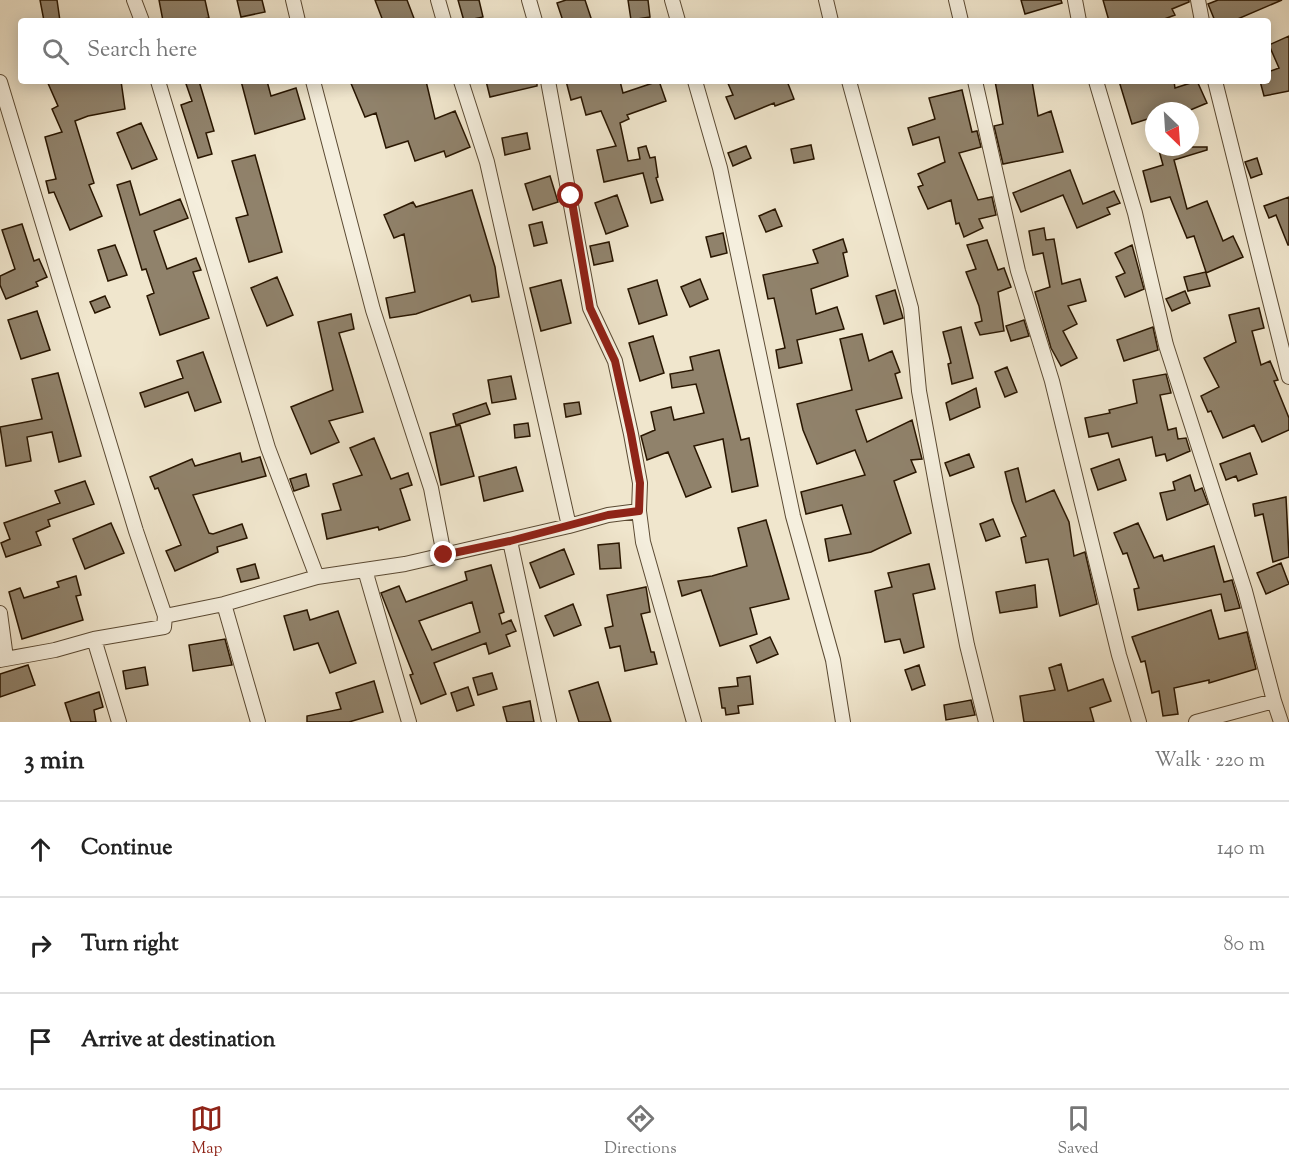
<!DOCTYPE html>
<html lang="en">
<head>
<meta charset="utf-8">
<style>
  body { margin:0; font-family:"Sorts Mill Goudy",serif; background:#f6f6f6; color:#222 }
  .compass { position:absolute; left:1145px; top:102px; width:54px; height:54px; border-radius:50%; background:#fff; box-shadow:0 3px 15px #0003; rotate:155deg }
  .stop { position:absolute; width:18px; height:18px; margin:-14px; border:4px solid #8f2418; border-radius:50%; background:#fff }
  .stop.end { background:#8f2418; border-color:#fff; box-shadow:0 2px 6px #0008 }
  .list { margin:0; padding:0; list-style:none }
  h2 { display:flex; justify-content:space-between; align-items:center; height:78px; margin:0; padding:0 24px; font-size:26px }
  h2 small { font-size:20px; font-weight:400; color:#767676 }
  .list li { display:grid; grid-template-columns:39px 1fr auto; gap:18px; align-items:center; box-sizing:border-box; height:96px; padding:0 24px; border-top:2px solid #e0e0e0 }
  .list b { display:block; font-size:22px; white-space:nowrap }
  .list em { font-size:20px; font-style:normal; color:#767676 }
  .icon { flex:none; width:33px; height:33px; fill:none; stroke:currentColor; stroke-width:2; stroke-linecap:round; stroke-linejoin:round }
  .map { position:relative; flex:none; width:1289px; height:722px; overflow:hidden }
  .search { position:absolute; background:#fff; box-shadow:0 3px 15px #0003; left:18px; right:18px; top:18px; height:66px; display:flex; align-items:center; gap:15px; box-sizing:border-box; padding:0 21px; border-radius:6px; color:#767676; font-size:22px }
  .sheet { height:366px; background:#fff }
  nav { display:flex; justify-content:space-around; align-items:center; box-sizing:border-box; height:84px; border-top:2px solid #e0e0e0; background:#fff; font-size:16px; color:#767676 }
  nav a { display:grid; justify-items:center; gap:3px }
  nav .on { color:#8f2418 }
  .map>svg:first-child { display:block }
</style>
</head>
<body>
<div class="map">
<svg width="1289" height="722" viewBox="0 0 1289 722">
  <rect width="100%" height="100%" fill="#f0e6cd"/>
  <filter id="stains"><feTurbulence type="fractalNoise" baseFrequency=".00333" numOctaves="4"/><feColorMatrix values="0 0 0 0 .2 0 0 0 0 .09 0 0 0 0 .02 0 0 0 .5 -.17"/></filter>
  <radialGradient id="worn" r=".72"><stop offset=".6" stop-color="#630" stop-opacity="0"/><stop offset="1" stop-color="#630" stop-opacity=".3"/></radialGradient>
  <path fill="#90826b" stroke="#291600" stroke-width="1.5" fill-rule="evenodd" d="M40 0H57L60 21H44Z
    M159 0H205L209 18 193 21H163Z
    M237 0H262L265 12 241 17Z
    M375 0H407L415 21H383Z
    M458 0H479L483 17 464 21Z
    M566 0H585L592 21H563L557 3Z
    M628 0H648L650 17 631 20Z
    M1021 0H1061L1062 3 1025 14Z
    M1103 0H1189V2L1172 9 1175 15 1159 21H1109Z
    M1218 0H1282L1233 21H1215L1208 4Z
    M1289 36V91L1264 96 1260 81H1268V72L1279 68 1269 45Z
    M47 81H121L125 109 88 116 75 121 94 183 89 185 102 216 70 230 54 192 49 193 46 181 56 179 45 137 62 132 52 109 58 106Z
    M185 81H199L214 131 206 133 212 154 198 158 181 105 192 101Z
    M241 81H267L271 96 296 88 305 119 255 134Z
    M350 81H426L435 119 455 111 470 147 446 157 444 151 415 161 408 141 386 148 376 113 365 117Z
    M486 81H537V86L490 97Z
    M566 81H620L623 93 659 81 666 101 627 115 629 119 620 123 628 161 640 159 638 148 646 146 650 158 655 157 658 177 656 178 663 200 651 203 643 173 604 182 597 150 616 146 601 111 586 115 581 97 571 100Z
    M727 81H787L794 99 775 106 774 103 735 119 726 97 733 95Z
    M995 81H1032L1038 116 1051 111 1063 152 1003 164 994 126 1003 124Z
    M1119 81H1174L1175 88 1197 81 1207 103 1188 111H1154V117L1132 124Z
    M962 90 972 132 977 131 981 147 959 153 978 200 992 197 996 215 979 219 983 228 964 237 959 223 956 224 951 200 928 209 918 187 923 185 918 174 945 162 939 137 913 145 908 128 935 119 929 98Z
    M141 123 157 159 132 169 117 133Z
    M527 133 530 149 505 155 502 138Z
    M811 145 814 159 794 163 791 149Z
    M746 146 751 158 733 166 728 153Z
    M1158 147H1207V150L1174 160 1187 209 1207 201 1223 241 1233 236 1243 257 1206 273 1210 286 1188 291 1184 277 1206 272 1194 236 1187 238 1170 197 1151 202 1143 171 1163 165Z
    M255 155 282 252 249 262 236 218 248 215 232 161Z
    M1257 158 1262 174 1251 178 1245 162Z
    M1070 170 1083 204 1114 191 1120 203 1107 208 1110 214 1077 228 1063 195 1021 212 1013 193Z
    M550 176 558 202 533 210 525 184Z
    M130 181 140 215 180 199 188 218 154 231 167 269 196 258 201 270 193 272 209 318 160 335 147 296 154 293 146 269 142 270 117 185Z
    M472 190 495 267 499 297 472 302 470 295 416 314 390 318 386 298 415 292 404 234 394 238 384 215 413 202 416 207Z
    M617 195 628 226 606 234 595 203Z
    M1289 197V245H1288L1276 215 1269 218 1264 206Z
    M775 209 782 226 766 232 759 216Z
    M542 222 547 243 534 246 529 225Z
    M22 224 34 261 39 259 47 277 36 282 38 286 6 299 0 285V276L15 269 2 230Z
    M1044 228 1046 240 1054 239 1062 284 1080 279 1086 301 1068 306 1077 324 1063 331 1077 358 1061 366 1051 348 1035 292 1050 287 1043 253 1033 255 1029 231Z
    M723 233 727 253 711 257 706 237Z
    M843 239 847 252 843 253 848 276 811 289 816 314 837 307 844 329 797 340 802 363 779 368 776 350 785 348 774 298 768 299 763 275 818 263 813 250Z
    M987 240 998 270 1004 268 1011 287 998 292 1004 331 980 335 975 323 982 321 979 306 966 272 976 269 967 245Z
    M609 242 613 261 594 265 590 246Z
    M115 245 127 275 108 281 98 250Z
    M1132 245 1144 289 1125 297 1116 277 1125 273 1115 253Z
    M277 277 293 315 267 326 251 288Z
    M700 279 708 299 690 307 681 287Z
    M561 280 571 323 541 331 530 288Z
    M657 280 667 315 639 324 628 289Z
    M895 290 903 318 884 324 876 296Z
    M1185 291 1190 303 1172 311 1166 299Z
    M105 296 110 307 95 313 90 302Z
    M1259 308 1264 328 1252 331 1261 365 1270 361 1278 380 1274 381 1289 418V430L1262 442 1254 425 1223 438 1211 411 1208 412 1201 396 1219 387 1204 358 1236 342 1229 315Z
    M37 311 50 350 21 359 8 320Z
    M351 314 354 329 339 333 363 412 329 421 339 442 311 454 291 407 333 390 318 322Z
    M1024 320 1029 336 1011 341 1006 326Z
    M961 327 973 378 952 384 948 364 951 363 943 332Z
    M1153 327 1158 350 1124 361 1117 340Z
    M862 334 869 361 892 351 900 372 895 374 902 398 856 410 867 442 912 420 922 459 911 460 916 472 894 481 911 533 871 552 829 561 825 539 851 534 842 505 806 514 801 492 865 475 855 450 817 464 803 430 797 404 852 390 840 339Z
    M653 336 664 373 640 381 629 343Z
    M719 350 741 440 749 438 758 486 732 492 723 439 694 446 711 487 686 497 668 452 647 460 641 436 655 430 651 412 671 407 674 420 704 413 696 384 672 388 670 374 693 370 690 357Z
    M203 352 221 402 195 411 188 392 145 407 140 393 183 378 177 361Z
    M1007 367 1017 392 1005 397 995 372Z
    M58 373 81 456 59 462 52 432 27 437 31 461 6 466 0 427 42 419 32 379Z
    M1166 374 1171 393 1160 395 1168 430 1176 428 1178 439 1186 438 1190 451 1167 461 1165 454 1156 456 1152 437 1112 447 1108 433 1089 437 1085 418 1110 413 1109 410 1137 403 1133 380Z
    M511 376 516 399 492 403 488 380Z
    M976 388 980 407 950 420 946 403Z
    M579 402 581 414 566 417 564 404Z
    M486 403 490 414 456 425 453 414Z
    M528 423 530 436 515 438 514 425Z
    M460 425 474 476 441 485 430 433Z
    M374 438 391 479 408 473 412 485 400 489 410 520 379 530 378 527 327 539 322 514 341 510 333 484 362 475 350 448Z
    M240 453 242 462 260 457 266 476 193 495 209 533 213 534 242 524 247 538 217 547 218 552 175 571 166 551 181 545 158 488 155 489 150 477 192 459 195 466Z
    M1250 453 1257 474 1238 481 1236 476 1226 480 1220 464Z
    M969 454 974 467 950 476 945 463Z
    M1119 459 1126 480 1098 490 1091 469Z
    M516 467 523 491 484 501 479 477Z
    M1018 468 1026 502 1054 490 1069 522 1074 556 1085 552 1097 604 1060 616 1048 559 1026 563 1021 538 1026 536 1012 501 1005 472Z
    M306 474 309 486 294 491 290 479Z
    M1190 475 1195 491 1202 488 1208 504 1167 520 1160 493 1175 490 1173 482Z
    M85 481 94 504 48 520 50 526 36 532 41 545 6 557 1 543 10 539 4 523 60 503 55 491Z
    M1286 497 1289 557 1273 562 1263 514 1255 516 1253 504Z
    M993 519 1000 536 986 541 980 524Z
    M766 520 789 599 750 608 757 634 720 646 701 590 682 596 678 581 712 576 747 566 738 528Z
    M111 523 124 553 85 569 73 539Z
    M1138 523 1154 558 1162 555 1164 561 1214 546 1224 582 1232 580 1240 608 1225 611 1221 594 1138 610 1134 589 1139 588 1127 553 1123 554 1114 533Z
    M619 543 621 568 600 569 598 545Z
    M564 549 574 574 540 588 530 563Z
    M1281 563 1289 584 1266 594 1257 573Z
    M255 564 259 578 241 582 237 569Z
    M929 564 935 589 913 594 924 647 904 653 900 639 885 642 875 591 892 587 888 573Z
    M491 565 504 612 499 614 502 624 511 620 516 631 506 635 510 646 489 654 486 643 434 663 446 694 421 704 410 675 413 674 381 593 399 586 406 602 467 580 465 572ZM472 602 480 632 432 650 419 621Z
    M76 576 81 595 76 596 83 620 22 639 9 592 20 588 24 598 59 587 57 582Z
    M1035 585 1037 607 1000 613 996 592Z
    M646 587 650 612 641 614 651 652H654L657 664 625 671 620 646 610 648 605 628 613 626 607 595Z
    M573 604 581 625 554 636 545 616Z
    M307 610 310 620 338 611 356 663 330 673 318 643 294 650 284 616Z
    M1211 610 1219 639 1247 632 1256 669 1209 683V680L1174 688 1178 714 1163 716 1159 691 1152 693 1145 661 1141 662 1132 637Z
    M770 637 778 654 757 663 750 646Z
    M225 639 232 665 193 671 189 645Z
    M1061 664 1068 691 1103 679 1111 701 1090 708 1094 722H1024L1020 696 1055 690 1049 668Z
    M28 665 35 685 0 697V674Z
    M919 665 925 685 912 690 905 670Z
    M145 667 148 685 126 689 123 671Z
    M492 673 497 689 478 695 473 678Z
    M750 676 753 704 738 706 739 713 726 715 725 708H722L719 688 738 686 737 678Z
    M374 681 383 712 349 722H307V716L341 709 336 693Z
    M598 682 611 722H579L569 691Z
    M468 687 474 705 457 711 451 693Z
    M99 692 103 707 94 710 96 722H71L65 703Z
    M971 700 975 715 946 720 944 705Z
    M530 701 534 722H507L503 707Z"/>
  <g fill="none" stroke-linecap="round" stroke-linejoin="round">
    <defs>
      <path id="minor" d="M134 0 142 21
        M293 0 298 21
        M438 0 444 21
        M529 0 535 21
        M672 0 678 21
        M826 0 831 21
        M956 0 961 21
        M1075 0 1079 21
        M1198 0 1202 21
        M158 81 268 448 317 577 224 604 165 616
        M313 81 373 310 431 488 444 555
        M548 81 590 308 615 361 631 434 640 483 639 511 643 542 694 722
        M695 81 720 168 793 516 833 660 843 722
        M849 81 911 308 919 391 939 500 967 645 986 722
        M975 81 1018 271 1052 381 1119 655 1139 722
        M1096 81 1135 213 1166 345 1245 591 1274 701 1196 722
        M1215 81 1289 377
        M0 82 136 531 165 616 164 627 94 639 55 650 0 660
        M569 526 608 515 639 511
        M510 541 549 722
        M365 570 409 722
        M317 577 405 564 569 526 487 162 461 81
        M224 604 258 722
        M0 613 6 658
        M94 639 119 722
        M1274 701 1281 722"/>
    </defs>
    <use href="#minor" stroke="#5b4a33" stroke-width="16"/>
    <use href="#minor" stroke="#f5efde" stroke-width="14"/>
  </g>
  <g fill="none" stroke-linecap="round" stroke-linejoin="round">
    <path stroke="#8f2418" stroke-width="8" d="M444 555 510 541 608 515 639 511 640 483 631 434 615 361 590 308 571 196"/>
  </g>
  <rect width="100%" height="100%" filter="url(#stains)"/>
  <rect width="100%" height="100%" fill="url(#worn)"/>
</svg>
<svg class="compass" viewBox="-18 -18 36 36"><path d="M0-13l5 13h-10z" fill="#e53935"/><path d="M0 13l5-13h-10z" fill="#767676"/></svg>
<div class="stop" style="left:571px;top:196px"></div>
<div class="stop end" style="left:444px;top:555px"></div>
<div class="search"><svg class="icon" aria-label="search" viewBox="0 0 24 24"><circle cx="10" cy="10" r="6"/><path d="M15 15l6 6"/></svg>Search here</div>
</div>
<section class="sheet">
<h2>3 min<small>Walk · 220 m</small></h2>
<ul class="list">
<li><svg class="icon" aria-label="ahead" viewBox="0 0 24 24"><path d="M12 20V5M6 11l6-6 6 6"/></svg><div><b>Continue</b></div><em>140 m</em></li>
<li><svg class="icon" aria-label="right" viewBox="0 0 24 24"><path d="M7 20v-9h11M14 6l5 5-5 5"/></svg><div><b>Turn right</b></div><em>80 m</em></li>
<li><svg class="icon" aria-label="arrive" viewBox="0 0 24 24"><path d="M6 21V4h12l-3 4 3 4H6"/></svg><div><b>Arrive at destination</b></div></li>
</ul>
</section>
<nav>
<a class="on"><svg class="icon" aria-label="map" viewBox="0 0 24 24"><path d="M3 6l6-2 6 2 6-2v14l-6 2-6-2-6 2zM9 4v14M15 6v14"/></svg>Map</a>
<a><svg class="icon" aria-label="directions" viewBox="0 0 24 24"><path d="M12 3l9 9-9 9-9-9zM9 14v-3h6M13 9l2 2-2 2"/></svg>Directions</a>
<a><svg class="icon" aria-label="saved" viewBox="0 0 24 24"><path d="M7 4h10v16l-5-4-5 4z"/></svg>Saved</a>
</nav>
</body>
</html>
